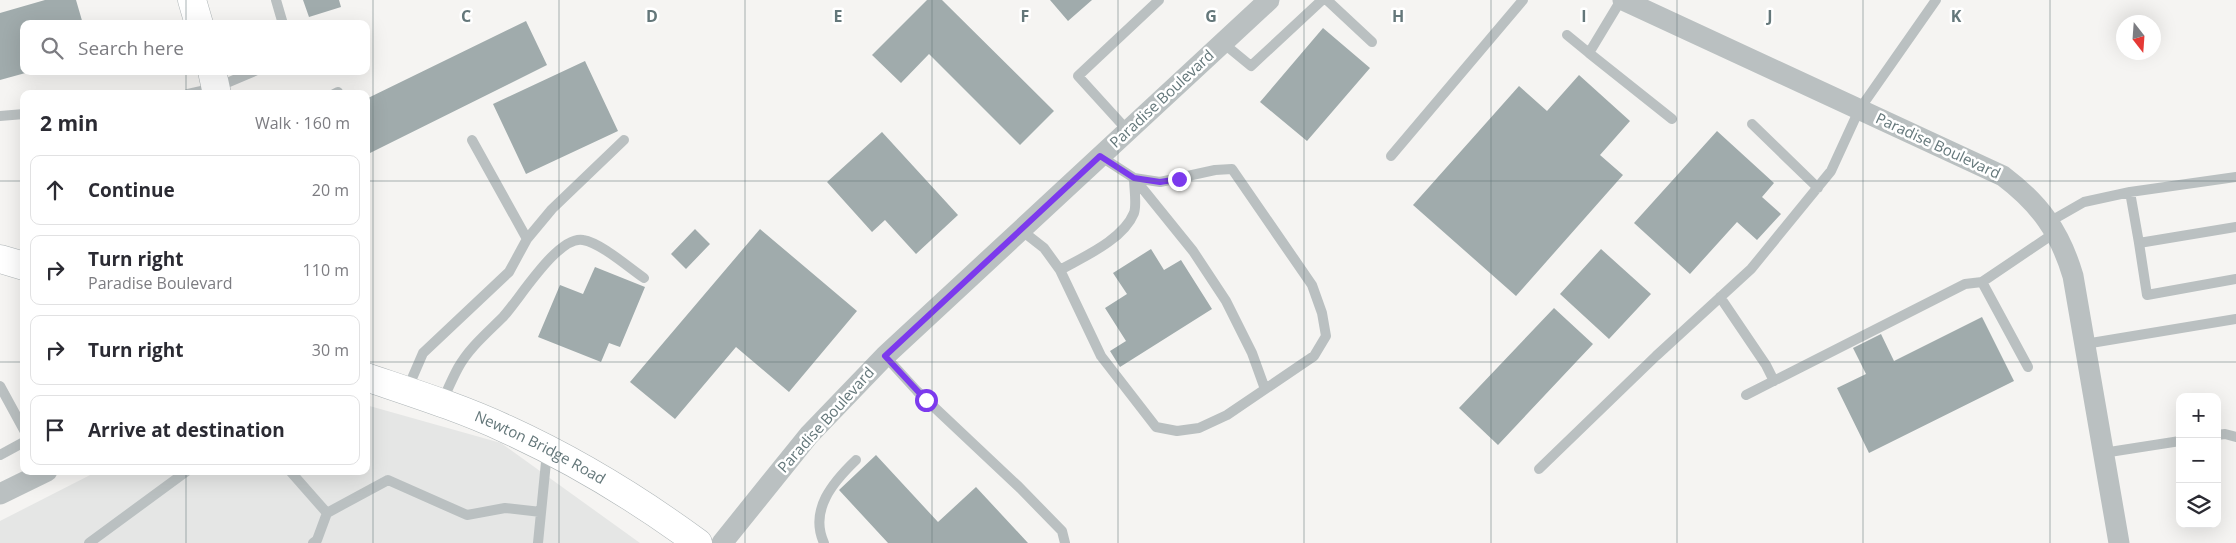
<!DOCTYPE html>
<html lang="en">
<head>
<meta charset="utf-8">
<style>
  body { margin:0; font-family:"Open Sans",sans-serif; background:#f2f2f3; color:#2b2b33 }
  .controls { position:absolute; right:15px; bottom:15px; display:grid; overflow:hidden; border-radius:10px; box-shadow:0 5px 20px #0002 }
  .controls button { width:45px; height:45px; display:grid; place-items:center; padding:0; border:0; border-bottom:1px solid #e1e1e2; background:#fff; color:#2b2b33; font:25px sans-serif }
  .compass { position:absolute; left:2116px; top:15px; width:45px; height:45px; border-radius:50%; background:#fff; box-shadow:0 5px 20px #0002; rotate:163deg }
  .stop { position:absolute; width:15px; height:15px; margin:-11px; border:4px solid #7c3aed; border-radius:50%; background:#fff }
  .stop.end { background:#7c3aed; border-color:#fff; box-shadow:0 1px 5px #0008 }
  .list { margin:0; padding:0; list-style:none }
  h2 { display:flex; justify-content:space-between; align-items:center; height:65px; margin:0; padding:0 20px; font-size:21px }
  h2 small { font-size:16px; font-weight:400; color:#7c7c81 }
  .list li { display:grid; grid-template-columns:32px 1fr auto; gap:15px; align-items:center; box-sizing:border-box; height:70px; margin:0 10px 10px; padding:0 10px; border:1px solid #e1e1e2; border-radius:10px }
  .list b { display:block; font-size:19px; white-space:nowrap }
  .list p { margin:0; font-size:16px; white-space:nowrap; color:#7c7c81 }
  .list em { font-size:16px; font-style:normal; color:#7c7c81 }
  .icon { flex:none; width:28px; height:28px; fill:none; stroke:currentColor; stroke-width:2; stroke-linecap:round; stroke-linejoin:round }
  .map { position:relative; flex:none; width:2236px; height:543px; overflow:hidden }
  .search { position:absolute; background:#fff; box-shadow:0 5px 20px #0002; left:20px; top:20px; width:350px; height:55px; display:flex; align-items:center; gap:12px; box-sizing:border-box; padding:0 18px; border-radius:10px; color:#7c7c81; font-size:19px }
  .panel { position:absolute; background:#fff; box-shadow:0 5px 20px #0002; left:20px; top:90px; width:350px; height:385px; border-radius:10px }
  .map>svg:first-child { display:block }
</style>
</head>
<body>
<div class="map">
<svg width="2236" height="543" viewBox="0 0 2236 543">
  <rect width="100%" height="100%" fill="#f5f4f2"/>
  <path fill="#e5e6e5" d="M366 405 501 443 640 543H0V521L98 471H366Z"/>
  <path fill="#a0abac" d="M45 0H76L83 24H24V71L29 72 0 80V13Z
    M303 0H339L341 7 309 17Z
    M927 0H942L1054 111 1020 145 929 54 901 83 872 55Z
    M1050 0H1092L1068 21Z
    M526 21 547 65 366 155V99Z
    M1323 28 1370 68 1307 141 1260 102Z
    M585 61 618 131 526 174 493 104Z
    M1579 75 1630 121 1600 155 1623 175 1516 296 1413 205 1519 86 1547 111Z
    M1717 131 1774 183 1762 197 1781 214 1757 240 1737 222 1690 274 1634 223Z
    M882 132 958 215 916 254 885 220 872 232 827 182Z
    M695 229 710 244 686 269 671 254Z
    M760 229 857 311 789 392 736 347 675 419 630 382Z
    M1151 249 1164 270 1181 260 1212 309 1120 367 1110 351 1126 341 1105 308 1127 294 1113 273Z
    M1601 249 1651 294 1609 339 1560 294Z
    M595 267 645 287 620 347 609 343 601 362 538 337 560 285 583 294Z
    M1554 308 1593 344 1498 445 1459 408Z
    M1982 317 2014 381 1869 453 1837 388 1866 374 1853 348 1881 334 1894 361Z
    M876 455 938 522 976 487 1028 543H888L839 490Z"/>
  <g fill="none" stroke-linecap="round" stroke-linejoin="round">
    <defs>
      <g id="secondary">
        <path d="M192 0 199 24"/>
        <path d="M212 71 217 94"/>
        <path d="M0 259 24 266"/>
        <path id="s1" d="M366 377C413 393 461 408 506 429 574 460 638 499 698 543"/>
      </g>
    </defs>
    <use href="#secondary" stroke="#adb4b6" stroke-width="29"/>
    <path stroke="#bac0c1" stroke-width="10" d="M276 0 283 24
      M1327 0 1372 42
      M1621 0 1589 53 1672 119
      M1567 35 1589 53
      M1223 43 1251 66 1322 0
      M188 94 215 88 255 71
      M334 94 338 92
      M0 116 24 114
      M1752 124 1818 188
      M1128 131 1078 76 1159 0
      M472 140 527 239
      M1100 156 1134 178 1193 251 1226 301 1252 353 1265 389
      M1391 156 1523 0
      M2130 192 2139 243
      M2049 222 2084 202 2130 192 2236 177
      M2236 227 2139 243 2147 295 2236 279
      M1021 230 1044 248 1060 270 1101 356 1156 427 1177 431 1199 428 1227 415 1314 356 1326 336 1322 313 1312 285 1232 169 1215 170 1160 182 1134 178
      M1060 270C1083 257 1123 240 1134 213 1137 204 1134 188 1134 178
      M1982 282 2028 367
      M1720 297 1766 365 1774 381
      M2085 344 2236 319
      M885 356 917 391 1019 487 1062 531 1065 543
      M0 386 24 430
      M407 390 423 353 509 272 527 239 552 209 624 140
      M1746 395 1965 284 1982 282 2056 232
      M442 402C447 391 452 379 458 368 469 348 487 333 503 317 519 300 558 235 583 240 601 243 628 267 644 278
      M2217 435 2225 434 2236 437
      M2103 453 2180 441
      M0 455 24 442
      M1539 469 1656 356 1751 269 1831 171 1859 110 1936 0
      M290 471 327 513
      M89 543 187 471
      M313 543 317 540 327 513 388 480 467 515 505 508 541 512
      M538 543 547 452
      M824 543C809 510 833 482 856 460"/>
    <path stroke="#bac0c1" stroke-width="21" d="M1623 0 2003 176C2040 204 2060 232 2073 276L2119 543
      M0 494 47 471
      M722 543 809 435 885 356 1269 0"/>
    <use href="#secondary" stroke="#fff" stroke-width="28"/>
  </g>
  <g fill="none" stroke-linecap="round" stroke-linejoin="round">
    <path stroke="#7c3aed" stroke-width="6" d="M926 400 885 356 1100 156 1134 178 1160 182 1179 179"/>
  </g>
  <path fill="none" stroke="#64777a" stroke-width="1" stroke-opacity="0.55" d="M186 0V24M373 0V543M559 0V543M745 0V543M932 0V543M1118 0V543M1304 0V543M1491 0V543M1677 0V543M1863 0V543M2050 0V543M186 71V94M0 181H24M366 181H2236M0 362H24M366 362H2236M186 471V543"/>
  <g text-anchor="middle" stroke-width="5" stroke-linejoin="round" paint-order="stroke">
    <g font-size="15" fill="#64777a" stroke="#fff">
      <text transform="translate(1162 99) rotate(-43)" y="5">Paradise Boulevard</text>
      <text transform="translate(1938 146) rotate(25)" y="5">Paradise Boulevard</text>
      <text transform="translate(826 420) rotate(-48)" y="5">Paradise Boulevard</text>
      <text dy="5" stroke="none"><textPath href="#s1" startOffset="188">Newton Bridge Road</textPath></text>
    </g>
  </g>
  <g font-size="16" text-anchor="middle" font-weight="bold" fill="#64777a" stroke="#fff" stroke-width="5" stroke-linejoin="round" paint-order="stroke">
    <text x="466" y="22">C</text>
    <text x="652" y="22">D</text>
    <text x="838" y="22">E</text>
    <text x="1025" y="22">F</text>
    <text x="1211" y="22">G</text>
    <text x="1398" y="22">H</text>
    <text x="1584" y="22">I</text>
    <text x="1770" y="22">J</text>
    <text x="1956" y="22">K</text>
  </g>
</svg>
<div class="controls">
<button>+</button>
<button>−</button>
<button><svg class="icon" aria-label="layers" viewBox="0 0 24 24"><path d="M12 4l9 5-9 5-9-5zM3 14l9 5 9-5"/></svg></button>
</div>
<svg class="compass" viewBox="-18 -18 36 36"><path d="M0-13l5 13h-10z" fill="#e53935"/><path d="M0 13l5-13h-10z" fill="#7c7c81"/></svg>
<div class="stop" style="left:926px;top:400px"></div>
<div class="stop end" style="left:1179px;top:179px"></div>
<div class="search"><svg class="icon" aria-label="search" viewBox="0 0 24 24"><circle cx="10" cy="10" r="6"/><path d="M15 15l6 6"/></svg>Search here</div>
<section class="panel">
<h2>2 min<small>Walk · 160 m</small></h2>
<ul class="list">
<li><svg class="icon" aria-label="ahead" viewBox="0 0 24 24"><path d="M12 20V5M6 11l6-6 6 6"/></svg><div><b>Continue</b></div><em>20 m</em></li>
<li><svg class="icon" aria-label="right" viewBox="0 0 24 24"><path d="M7 20v-9h11M14 6l5 5-5 5"/></svg><div><b>Turn right</b><p>Paradise Boulevard</p></div><em>110 m</em></li>
<li><svg class="icon" aria-label="right" viewBox="0 0 24 24"><path d="M7 20v-9h11M14 6l5 5-5 5"/></svg><div><b>Turn right</b></div><em>30 m</em></li>
<li><svg class="icon" aria-label="arrive" viewBox="0 0 24 24"><path d="M6 21V4h12l-3 4 3 4H6"/></svg><div><b>Arrive at destination</b></div></li>
</ul>
</section>
</div>
</body>
</html>
